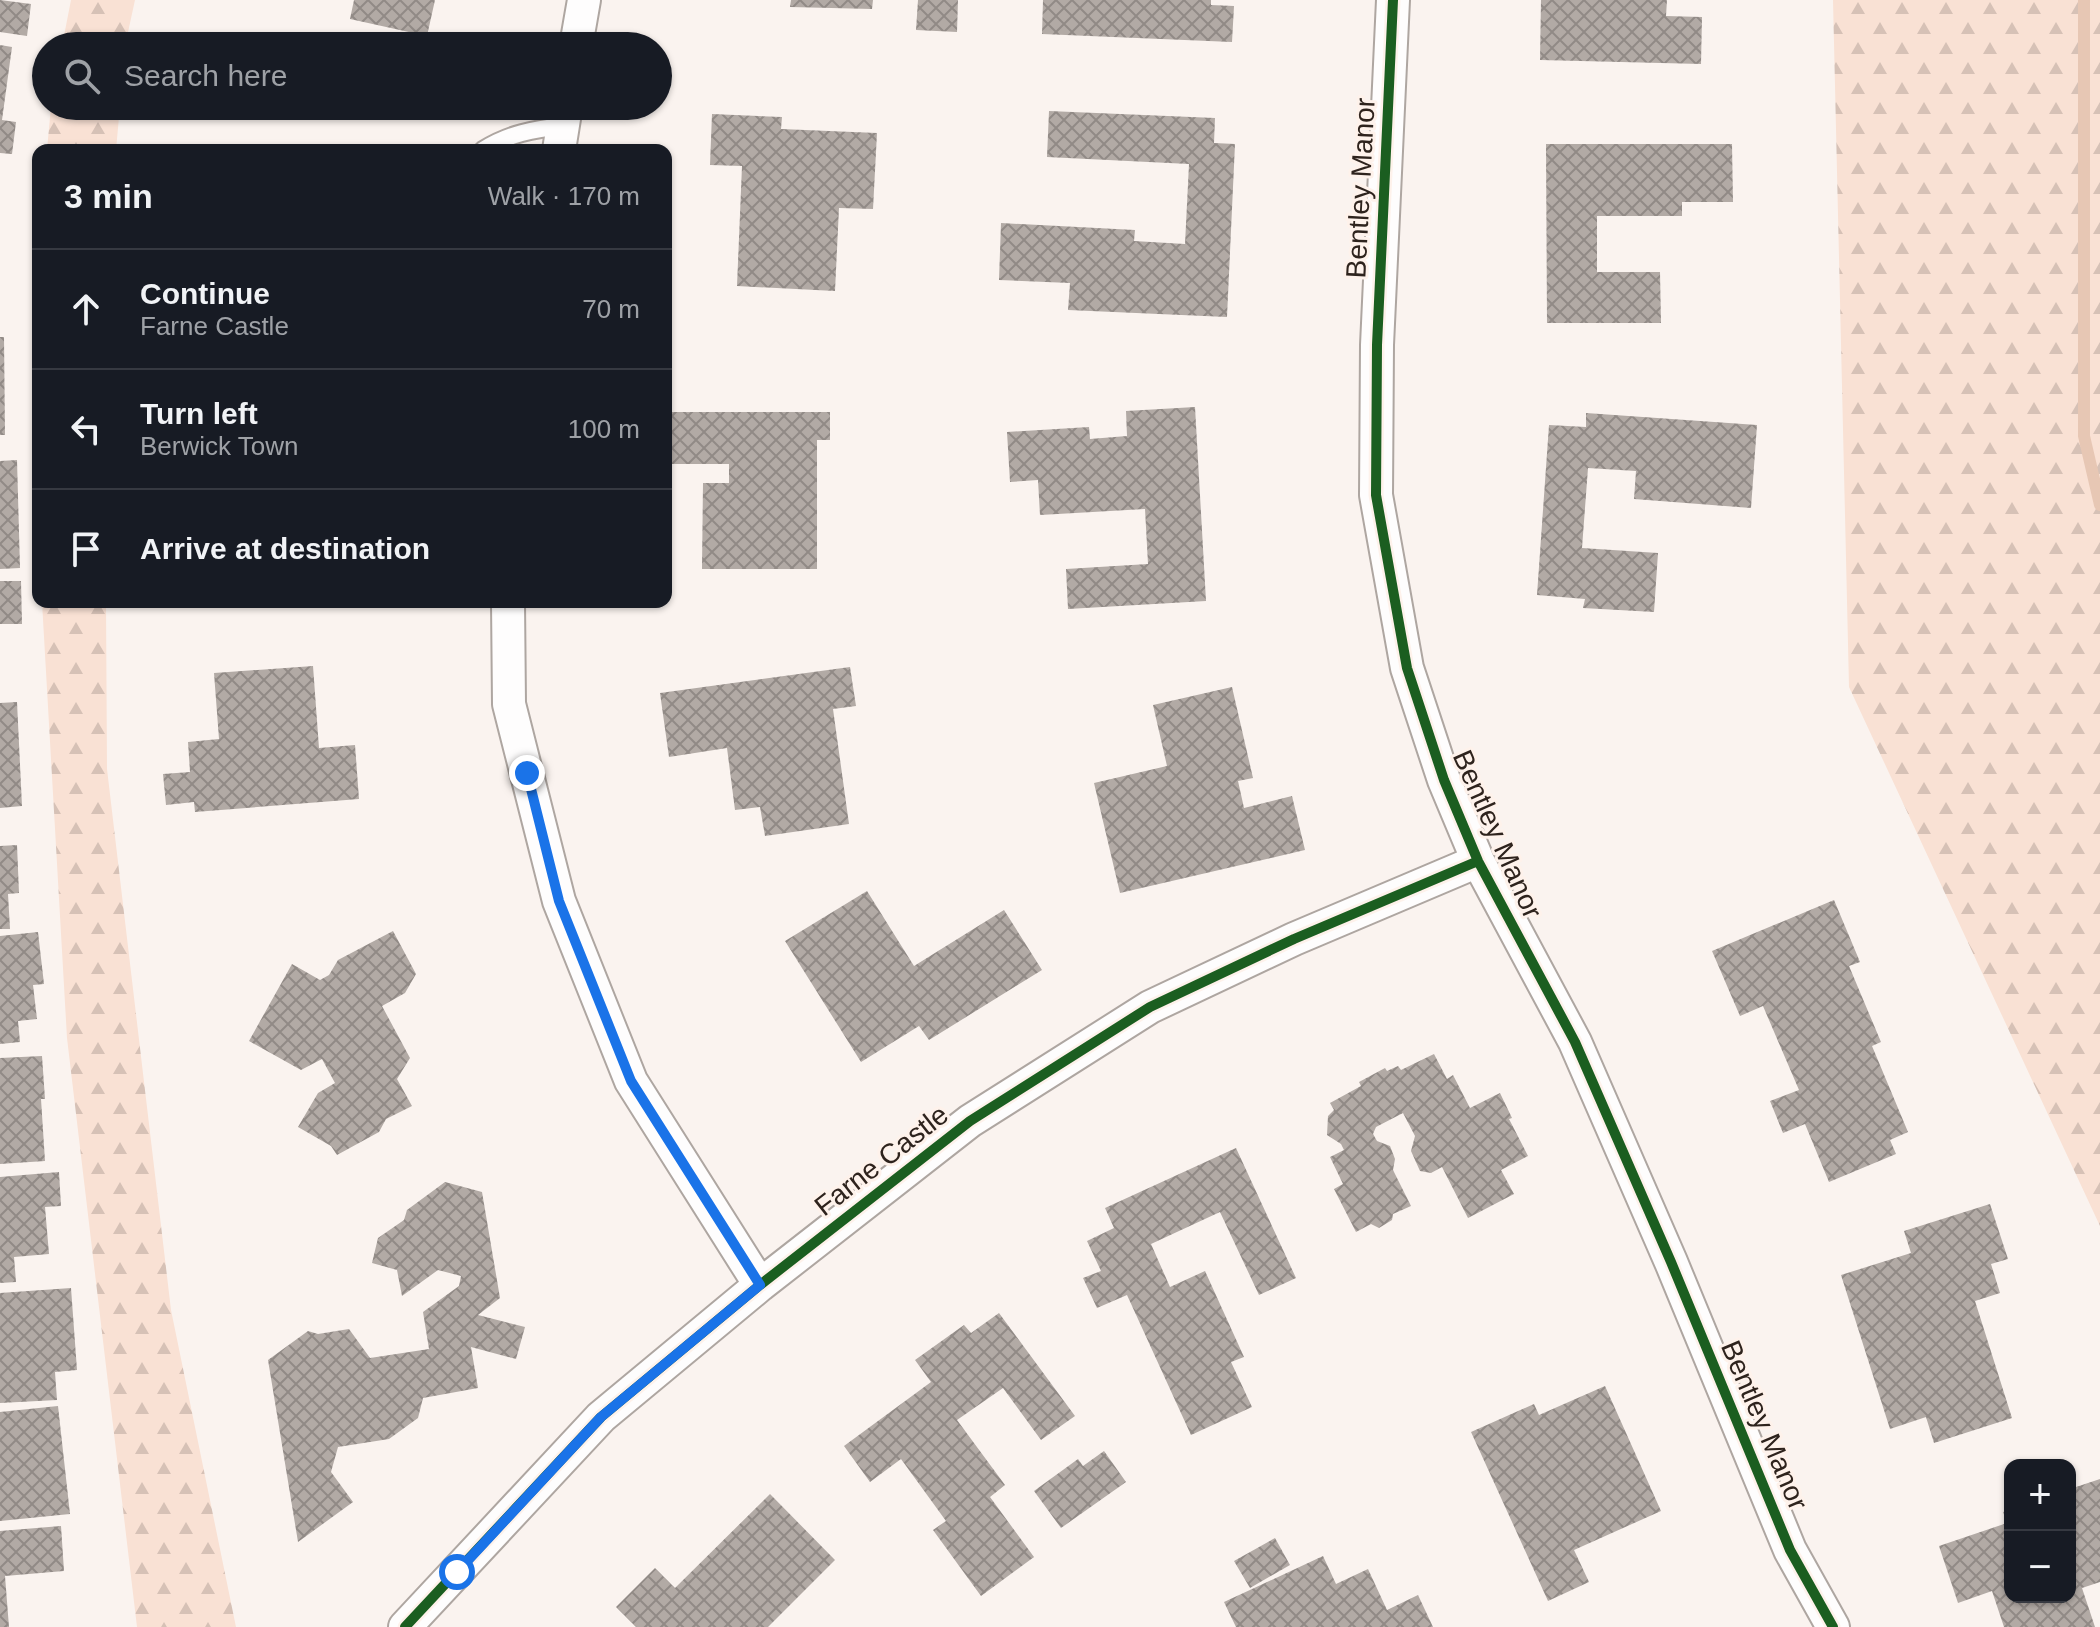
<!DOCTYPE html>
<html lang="en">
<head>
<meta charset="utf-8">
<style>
  body { margin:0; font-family:Arial,sans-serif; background:#20242c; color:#f1f3f6 }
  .controls { position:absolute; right:24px; bottom:24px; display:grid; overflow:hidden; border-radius:16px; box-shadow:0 2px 6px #0004 }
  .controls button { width:72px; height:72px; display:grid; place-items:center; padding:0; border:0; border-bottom:2px solid #363941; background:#171b24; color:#f1f3f6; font:40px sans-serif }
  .stop { position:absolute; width:24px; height:24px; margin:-18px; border:6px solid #1a73e8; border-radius:50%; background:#fff }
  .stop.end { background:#1a73e8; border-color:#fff; box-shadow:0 2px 8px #0008 }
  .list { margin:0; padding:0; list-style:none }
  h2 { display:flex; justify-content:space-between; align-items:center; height:104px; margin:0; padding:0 32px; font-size:34px }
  h2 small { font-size:26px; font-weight:400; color:#9ea1a6 }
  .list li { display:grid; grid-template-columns:52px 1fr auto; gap:24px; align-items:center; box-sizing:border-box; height:120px; padding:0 32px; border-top:2px solid #363941 }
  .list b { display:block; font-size:30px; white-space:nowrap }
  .list p { margin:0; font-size:26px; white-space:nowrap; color:#9ea1a6 }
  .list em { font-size:26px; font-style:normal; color:#9ea1a6 }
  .icon { flex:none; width:44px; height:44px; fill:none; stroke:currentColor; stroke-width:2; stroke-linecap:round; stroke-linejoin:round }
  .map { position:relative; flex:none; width:2100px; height:1627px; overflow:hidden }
  .search { position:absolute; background:#171b24; box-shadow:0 2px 6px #0004; left:32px; top:32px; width:640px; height:88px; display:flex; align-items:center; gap:20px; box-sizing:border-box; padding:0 28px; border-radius:44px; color:#9ea1a6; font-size:30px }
  .panel { position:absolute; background:#171b24; box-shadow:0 2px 6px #0004; left:32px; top:144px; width:640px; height:464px; border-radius:16px }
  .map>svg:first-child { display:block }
</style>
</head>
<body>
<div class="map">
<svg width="2100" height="1627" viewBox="0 0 2100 1627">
  <defs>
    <pattern id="forest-firs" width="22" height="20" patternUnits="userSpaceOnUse" patternTransform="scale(2)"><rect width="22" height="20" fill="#f9e1d4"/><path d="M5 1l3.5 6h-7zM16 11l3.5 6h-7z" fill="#d6c1b6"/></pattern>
    <pattern id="building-cross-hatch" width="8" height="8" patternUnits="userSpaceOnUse" patternTransform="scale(2)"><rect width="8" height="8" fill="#b2aaa5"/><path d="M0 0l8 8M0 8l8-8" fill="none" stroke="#918a86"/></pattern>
  </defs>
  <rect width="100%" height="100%" fill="#faf3ef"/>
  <path fill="url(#forest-firs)" d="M71 0H135L125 46H62Z
    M1833 0H2100V1226L1849 687Z
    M51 106H120L116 150H47Z
    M42 602H106L107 769 171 1310 236 1627H137L67 1038Z"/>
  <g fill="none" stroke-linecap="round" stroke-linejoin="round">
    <path stroke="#e7c7b4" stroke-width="12" d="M2084 0V436L2100 505"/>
  </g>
  <path fill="url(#building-cross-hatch)" d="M0 0 31 4 27 36 0 32Z
    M354 0H435L427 36 350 19Z
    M791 0H873L872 9 790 7Z
    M918 0H958L957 32 916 30Z
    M1043 0H1211V5L1234 6 1232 42 1042 34Z
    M1541 0H1667L1666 16 1702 17 1701 64 1540 60Z
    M0 45 12 47 2 120 16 122 12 154 0 153Z
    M1049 111 1215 118 1214 143 1235 144 1227 317 1068 310 1070 283 999 280 1001 223 1135 230 1134 241 1185 244 1189 164 1047 157Z
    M712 114 782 117 781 129 877 133 873 209 839 208 835 291 737 286 742 166 710 165Z
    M1546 144H1732L1733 202H1682V216H1597V272H1660L1661 323H1547Z
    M0 337H4L5 435H0Z
    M1195 407 1206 601 1068 609 1066 569 1148 564 1145 509 1040 515 1038 480 1010 482 1007 432 1089 427 1090 439 1127 436 1126 411Z
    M666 412H830V440H817V569H702L703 483H729V464H666Z
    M1586 413 1757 425 1751 508 1634 499 1636 471 1588 468 1582 548 1658 553 1654 612 1583 608 1585 599 1537 595 1549 425 1586 427Z
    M17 460 20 568 0 569V461Z
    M0 581H21L22 624H0Z
    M313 666 319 748 355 745 359 799 195 812 194 802 166 805 163 774 190 772 188 742 219 739 214 673Z
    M850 667 856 706 833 709 849 824 765 836 760 807 735 810 727 748 669 757 660 693Z
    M1232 687 1253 778 1238 781 1244 808 1292 796 1305 850 1120 893 1094 783 1167 766 1153 705Z
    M17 702 22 806 0 808V703Z
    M17 845 19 893 8 894 10 929H0V846Z
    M867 891 914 966 1004 910 1042 970 929 1040 919 1026 861 1062 785 941Z
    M1834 900 1860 962 1849 966 1881 1042 1872 1046 1908 1132 1890 1140 1896 1154 1829 1182 1805 1124 1783 1133 1770 1101 1799 1090 1763 1006 1740 1016 1712 951Z
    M393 931 416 974 405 993 382 1006 410 1058 397 1079 412 1106 386 1119 379 1132 337 1155 331 1146 298 1127 318 1093 335 1083 322 1059 301 1070 249 1041 292 964 320 980 329 975 338 960Z
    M38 932 44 984 33 985 37 1019 18 1021 20 1042 0 1044V936Z
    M1434 1054 1447 1079 1453 1075 1470 1108 1500 1093 1512 1118 1509 1119 1528 1156 1501 1170 1514 1194 1468 1218 1442 1167 1431 1173 1420 1171 1411 1151 1415 1136 1403 1113 1376 1127 1373 1134 1377 1141 1390 1146 1395 1159 1393 1170 1411 1206 1393 1214 1392 1220 1379 1228 1371 1224 1356 1232 1334 1189 1343 1184 1330 1157 1344 1150 1341 1144 1327 1135 1328 1116 1334 1110 1330 1103 1361 1086 1359 1082 1385 1068 1387 1071 1398 1066 1401 1070Z
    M42 1056 45 1099H41L45 1161 0 1164V1058Z
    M1236 1148 1296 1278 1259 1295 1220 1212 1151 1244 1170 1287 1205 1271 1244 1357 1231 1362 1252 1407 1191 1435 1127 1295 1097 1308 1083 1278 1101 1271 1087 1241 1114 1228 1105 1208Z
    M59 1172 61 1206 45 1207 49 1254 14 1257 16 1282 0 1283V1177Z
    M445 1182 482 1192 500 1298 478 1315 525 1327 516 1359 471 1347 478 1388 423 1398 418 1418 389 1439 338 1447 331 1472 353 1502 298 1542 268 1360 308 1331 318 1334 349 1329 370 1358 429 1349 423 1312 459 1286 461 1276 438 1270 402 1296 397 1270 372 1263 378 1238 404 1220 407 1210Z
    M1990 1204 2008 1259 1991 1264 2000 1293 1975 1301 2012 1418 1934 1443 1926 1417 1890 1429 1841 1275 1911 1253 1904 1231Z
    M71 1288 77 1370 55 1372 57 1400 0 1403V1293Z
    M999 1313 1075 1416 1041 1440 1003 1388 957 1420 1005 1485 990 1497 1034 1557 981 1596 933 1530 946 1521 901 1459 870 1482 844 1446 931 1382 915 1360 964 1325 971 1333Z
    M1605 1386 1661 1511 1574 1550 1589 1582 1548 1601 1471 1432 1534 1404 1539 1415Z
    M58 1406 70 1514 0 1521V1412Z
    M1104 1451 1126 1482 1061 1528 1034 1491 1078 1459 1083 1466Z
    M2100 1479V1582L2082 1588 2095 1627H2004L1992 1591 1958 1603 1939 1546 2007 1523 2003 1512 2010 1510V1597H2070V1489Z
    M770 1494 835 1560 768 1627H636L616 1607 655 1568 675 1588Z
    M61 1526 64 1571 5 1576 9 1627H0V1531Z
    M1275 1538 1290 1565 1250 1588 1234 1561Z
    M1323 1556 1336 1584 1368 1569 1387 1610 1418 1595 1433 1627H1236L1224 1602Z"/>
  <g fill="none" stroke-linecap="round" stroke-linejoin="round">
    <defs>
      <path id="lane" d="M483 150C508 134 534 129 563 126"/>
      <path id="street" d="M1393 0 1377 345 1376 495 1407 668 1444 780 1478 861 1575 1042 1671 1262 1790 1550 1833 1627
        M576 46 584 0
        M559 150 566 106
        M508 602 509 704 559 901 631 1081 760 1285
        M405 1627 601 1417 760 1285 970 1121 1150 1007 1294 939 1478 861"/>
    </defs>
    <use href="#lane" stroke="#aea6a1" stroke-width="20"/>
    <use href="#street" stroke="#aea6a1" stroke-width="36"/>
    <use href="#lane" stroke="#fefdfd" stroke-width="16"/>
    <use href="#street" stroke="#fefdfd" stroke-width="32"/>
    <defs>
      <path id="cycleway" d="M1393 0 1377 345 1376 495 1407 668 1444 780 1478 861 1575 1042 1671 1262 1790 1550 1833 1627
        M405 1627 601 1417 760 1285 970 1121 1150 1007 1294 939 1478 861"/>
    </defs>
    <use href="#cycleway" stroke="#fef2eb" stroke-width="15"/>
    <use href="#cycleway" stroke="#1b5e20" stroke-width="10"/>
  </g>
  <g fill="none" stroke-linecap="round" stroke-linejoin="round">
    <path stroke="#1a73e8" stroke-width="10" d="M457 1572 601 1417 760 1285 631 1081 559 901 527 773"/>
  </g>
  <g text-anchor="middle" stroke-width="6" stroke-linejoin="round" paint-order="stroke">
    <g font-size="28" fill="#2e231d" stroke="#fef2eb">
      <text transform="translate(1360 188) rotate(-87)" y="10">Bentley Manor</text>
      <text transform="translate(1498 834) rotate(66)" y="10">Bentley Manor</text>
      <text transform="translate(881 1160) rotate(-38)" y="10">Farne Castle</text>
      <text transform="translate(1765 1425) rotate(67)" y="10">Bentley Manor</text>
    </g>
  </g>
</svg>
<div class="controls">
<button>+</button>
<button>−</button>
</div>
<div class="stop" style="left:457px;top:1572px"></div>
<div class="stop end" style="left:527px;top:773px"></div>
<div class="search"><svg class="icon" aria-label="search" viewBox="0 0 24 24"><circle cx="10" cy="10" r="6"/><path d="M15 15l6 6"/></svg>Search here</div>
<section class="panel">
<h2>3 min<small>Walk · 170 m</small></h2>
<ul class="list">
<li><svg class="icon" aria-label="ahead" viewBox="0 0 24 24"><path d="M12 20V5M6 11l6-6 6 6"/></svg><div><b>Continue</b><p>Farne Castle</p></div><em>70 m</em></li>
<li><svg class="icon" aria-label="left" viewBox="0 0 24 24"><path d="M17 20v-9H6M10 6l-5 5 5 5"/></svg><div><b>Turn left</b><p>Berwick Town</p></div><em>100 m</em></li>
<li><svg class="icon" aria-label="arrive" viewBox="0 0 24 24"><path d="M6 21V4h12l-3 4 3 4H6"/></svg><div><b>Arrive at destination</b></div></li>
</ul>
</section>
</div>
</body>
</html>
